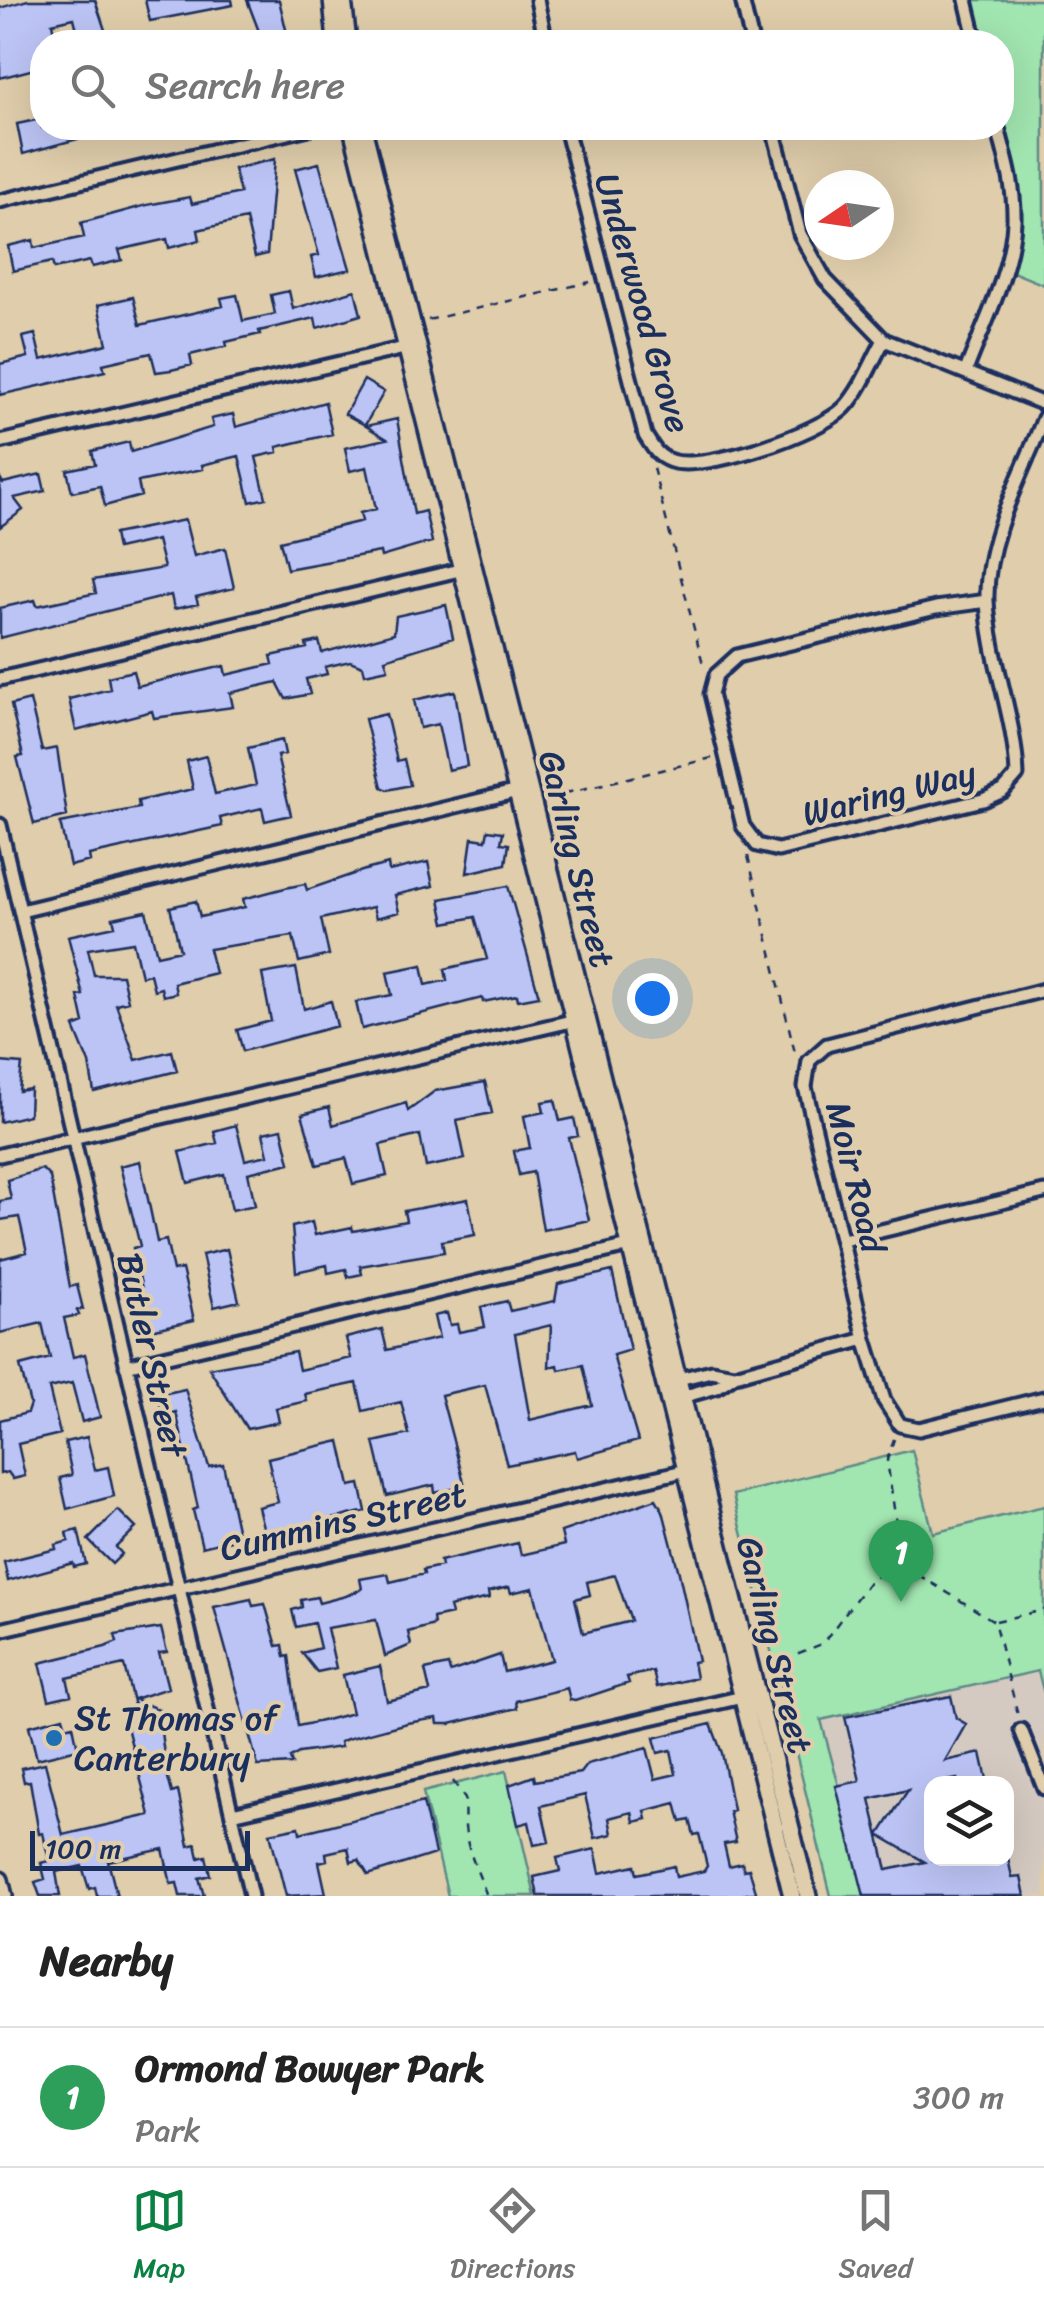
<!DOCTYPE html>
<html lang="en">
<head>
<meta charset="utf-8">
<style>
  body { margin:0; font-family:Sriracha,sans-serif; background:#f2f2f2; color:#222 }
  .controls { position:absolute; right:30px; bottom:30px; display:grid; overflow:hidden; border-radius:20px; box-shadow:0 10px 40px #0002 }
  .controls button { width:90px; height:90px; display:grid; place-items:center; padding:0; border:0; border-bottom:2px solid #e0e0e0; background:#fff; color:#222; font:50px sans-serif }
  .compass { position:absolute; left:804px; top:170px; width:90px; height:90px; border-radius:50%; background:#fff; box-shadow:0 10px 40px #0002; rotate:257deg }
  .scale { position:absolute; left:30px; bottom:25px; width:220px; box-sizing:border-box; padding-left:10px; border:5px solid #1b2f5e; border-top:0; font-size:28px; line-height:35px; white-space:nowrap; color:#1b2f5e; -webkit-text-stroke:8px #dfcdab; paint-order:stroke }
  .you { position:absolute; left:652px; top:998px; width:35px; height:35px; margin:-25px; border:8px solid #fff; border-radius:50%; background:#1a73e8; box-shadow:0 0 0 15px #1a73e833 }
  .badge { display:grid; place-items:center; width:65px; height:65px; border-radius:50%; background:#0b8043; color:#fff; font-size:32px; font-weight:700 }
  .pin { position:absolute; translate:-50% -82px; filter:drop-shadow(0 2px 5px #0008) }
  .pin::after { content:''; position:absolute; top:52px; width:35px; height:30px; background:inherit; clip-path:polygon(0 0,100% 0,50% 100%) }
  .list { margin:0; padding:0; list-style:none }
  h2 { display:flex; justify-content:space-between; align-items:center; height:130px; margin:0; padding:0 40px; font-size:42px }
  h2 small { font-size:32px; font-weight:400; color:#767676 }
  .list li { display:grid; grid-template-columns:65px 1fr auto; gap:30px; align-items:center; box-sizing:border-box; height:140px; padding:0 40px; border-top:2px solid #e0e0e0 }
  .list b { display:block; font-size:38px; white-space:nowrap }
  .list p { margin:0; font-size:32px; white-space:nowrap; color:#767676 }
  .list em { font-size:32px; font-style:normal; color:#767676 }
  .icon { flex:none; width:55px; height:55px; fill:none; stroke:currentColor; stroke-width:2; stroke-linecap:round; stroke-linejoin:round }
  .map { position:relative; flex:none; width:1044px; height:1896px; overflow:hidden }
  .search { position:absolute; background:#fff; box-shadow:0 10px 40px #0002; left:30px; right:30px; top:30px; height:110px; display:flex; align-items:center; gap:25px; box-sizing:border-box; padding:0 35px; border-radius:40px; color:#767676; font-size:38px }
  .sheet { height:270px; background:#fff }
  nav { display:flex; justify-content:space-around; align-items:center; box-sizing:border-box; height:140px; border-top:2px solid #e0e0e0; background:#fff; font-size:28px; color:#767676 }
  nav a { display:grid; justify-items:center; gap:5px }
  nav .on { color:#0b8043 }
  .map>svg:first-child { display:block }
</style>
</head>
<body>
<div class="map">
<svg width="1044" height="1896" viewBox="0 0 1044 1896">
  <rect width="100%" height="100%" fill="#dfcdab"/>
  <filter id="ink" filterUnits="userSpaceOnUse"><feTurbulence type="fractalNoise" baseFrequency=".01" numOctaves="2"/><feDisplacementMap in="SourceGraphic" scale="20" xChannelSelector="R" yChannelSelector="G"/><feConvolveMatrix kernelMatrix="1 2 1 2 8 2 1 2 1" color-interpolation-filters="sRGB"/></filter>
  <g filter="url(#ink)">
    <path fill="#d4cac1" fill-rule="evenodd" d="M1039 1671 1044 1694V1896H869L821 1720ZM932 1784H1006V1858H932Z"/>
    <path fill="#a1e5b0" stroke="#5e8a87" stroke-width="2.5" d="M973 0H1044V285L1010 271 1021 213 1002 122V42H984Z
      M912 1450 933 1533 1044 1506V1694L1038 1671 821 1720 869 1896H831L733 1495Z
      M506 1771 535 1896H448L423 1792Z"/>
    <path fill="#bcc4f5" stroke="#1b2f5e" stroke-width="2.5" fill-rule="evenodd" d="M28 0H95L109 42H80L74 18 52 23 56 42H42V67L0 78V8Z
      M145 0H232L233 5 150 21Z
      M247 0H279L289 42H263Z
      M41 119 42 128H103V132L23 154 17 124Z
      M275 159 267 254 255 257 246 219 198 230 200 240 169 248 167 239 119 250 122 260 92 267 90 261 54 269 52 262 13 271 8 246 33 240 34 248 84 237 81 223 147 205 190 197 192 204 240 193 234 169Z
      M319 163 350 269 316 277 311 257 319 255 295 169Z
      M355 290 361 315 317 328 315 318 259 331 260 334 226 342 227 346 190 355 192 365 171 370 156 372 151 353 103 364 105 371 0 395V364L28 357 23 337 35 334 41 360 107 344 98 305 133 297 140 325 223 306 221 298 237 295 243 321 275 314 271 295 289 291 293 309Z
      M364 380 384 392 365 425 345 414Z
      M325 402 332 434 277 447 278 452 256 457 266 498 250 502 239 456 202 465 203 469 138 482 141 496 105 506 100 486 72 492 67 470 95 464 92 451 129 442 131 452 213 427 211 419 233 414 236 427Z
      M397 419 414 514 425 511 432 542 381 557 380 552 287 569 280 541 362 521 360 513 376 509 367 467 350 471 345 448 387 439 366 426Z
      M41 474 45 491 14 498 23 510 0 527V478L3 483Z
      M185 520 194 556 225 548 234 588 196 597 198 604 174 609 171 595 0 638V608L35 600 37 606 96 593 93 580 164 568 157 540 117 549 114 534Z
      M446 605 453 638 385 659 388 669 365 674 363 666 350 661 325 667 327 674 306 679 310 694 286 699 277 682 230 693 233 707 154 718 152 711 76 731 69 699 110 689 108 677 133 671 137 686 224 666 226 675 273 664 271 656 307 648 306 644 319 641 322 653 394 633 396 616Z
      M455 691 467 766 448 770 438 724 420 728 414 700Z
      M30 700 42 751 57 748 67 816 34 824 17 757 23 756 11 705Z
      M386 714 397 761 404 759 410 785 388 790 382 787 365 719Z
      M282 740 285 754 277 756 291 815 265 821 262 808 220 818 222 826 89 855 90 861 70 866 60 823 139 808 138 801 193 789 187 761 206 756 215 794 256 785 248 748Z
      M488 830 503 832 501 843 509 844 506 864 467 873 472 838 486 840Z
      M428 862 433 886 395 895 399 912 376 918 373 907 321 919 329 955 299 962 293 936 209 949 215 973 174 983 176 993 163 996 161 988 154 990 150 974 141 976 133 942 88 949 94 975H122L128 1001 116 1004 136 1060 172 1051 177 1071 94 1092 89 1063 74 1027 84 1023 78 996 83 995 68 936 115 926 113 918 146 911 157 955 180 950 170 907 196 901 200 917 245 907 243 899 285 888 305 884 307 890 365 870 388 864 389 871Z
      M508 886 539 996 518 1000 517 995 483 1002 482 998 362 1029 356 1002 392 995 387 972 422 965 426 985 447 980 445 969 487 959 475 917 445 923 440 899Z
      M296 968 304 1009 331 1001 337 1026 243 1051 237 1030 271 1021 262 974Z
      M0 1062 22 1064 19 1091 30 1089 29 1115 0 1122Z
      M485 1082 492 1113 457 1120 465 1159 426 1167 420 1135 380 1145 387 1176 353 1184 346 1158 317 1165 302 1114 329 1107 333 1125 406 1103 408 1111 435 1091Z
      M555 1100 560 1121 574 1118 578 1136 569 1138 589 1220 543 1230 533 1172 519 1175 514 1151 530 1148 524 1116 544 1112 542 1102Z
      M236 1125 245 1160 268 1155 263 1133 282 1129 290 1163 248 1173 255 1205 232 1210 224 1174 188 1183 180 1152 217 1143 214 1131Z
      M140 1161 157 1242 166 1240 173 1271 182 1269 194 1320 151 1330 133 1248 140 1246 120 1166Z
      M42 1169 50 1177 70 1287 77 1285 83 1309 77 1310 79 1315 64 1318 73 1357 85 1354 100 1417 82 1422 72 1383 49 1388 60 1434 18 1444 25 1476 13 1479 8 1472 0 1474V1420L27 1413 30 1404 20 1366 50 1358 42 1323 0 1333V1259L27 1252 19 1217 0 1220V1201L11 1199 7 1180Z
      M468 1199 475 1235 442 1241 444 1252 360 1266 362 1274 348 1277 346 1269 328 1273 327 1265 296 1272 292 1227 312 1222 315 1235 352 1227 353 1231 406 1221 404 1211Z
      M227 1249 239 1301 214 1307 202 1255Z
      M612 1271 630 1350 613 1355 638 1441 577 1458 575 1451 507 1465 485 1385 441 1395 465 1486 435 1493 434 1485 387 1496 374 1442 409 1434 401 1402 363 1411 357 1383 305 1394 307 1401 276 1408 279 1422 247 1429 209 1368 295 1352 299 1370 351 1358 346 1338 382 1329 387 1350 439 1338 434 1316 447 1313 450 1325 457 1324 459 1332 485 1327 481 1307 507 1301 510 1311 555 1301 558 1284ZM551 1325 549 1367 558 1365 559 1370 583 1365 592 1405 530 1420 515 1334Z
      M185 1389 209 1467 223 1464 239 1538 202 1547 193 1510 198 1508 176 1412 163 1415 158 1395Z
      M87 1437 95 1470 108 1467 114 1496 67 1509 60 1478 72 1475 65 1442Z
      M340 1441 350 1486 360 1484 366 1511 265 1535 258 1507 278 1502 268 1458Z
      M656 1499 663 1511 679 1573 698 1661 693 1662 696 1678 657 1687 653 1671 627 1677 629 1683 575 1701 570 1700 567 1688 516 1701 517 1708 450 1724H438L437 1718 407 1723 347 1739 340 1742 341 1747 299 1753 290 1758 292 1764 258 1766 214 1607 251 1599 253 1606 265 1604 277 1646 283 1645 285 1657 289 1656 298 1726 326 1720 352 1713 343 1675 380 1666 387 1701 430 1691 425 1670 448 1665 450 1672 500 1655 504 1672 552 1660 533 1588 511 1593 509 1587 488 1592 489 1598 449 1607 451 1614 433 1618 434 1625 408 1632 411 1645 385 1656 376 1620 327 1628 336 1668 317 1672 302 1653 320 1648 314 1623 296 1627 292 1610 302 1607 301 1600 317 1597 319 1603 346 1596 362 1589 360 1579 388 1574 390 1582 424 1574 423 1570 441 1566 440 1561 518 1543 521 1555 564 1545 561 1532ZM615 1575 631 1621 583 1633 575 1599 590 1595 587 1582Z
      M118 1510 136 1528 116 1547 122 1554 112 1564 88 1540Z
      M78 1530 86 1564 74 1567 73 1563 8 1581 4 1562 56 1549 55 1545 69 1541 67 1533Z
      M161 1628 167 1652 159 1653 168 1688 134 1699 169 1714 170 1723 161 1732 166 1770 172 1793 178 1791 189 1846 196 1844 199 1858 206 1856 210 1875 199 1878 204 1896H180L177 1883 171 1884 163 1849 108 1861 117 1896H97L95 1887 89 1889 82 1866 56 1872 60 1896H40L35 1882 45 1879 41 1863 49 1861 43 1833 39 1834 30 1781 24 1782 21 1768 45 1763 63 1835 150 1815 123 1712 135 1710 124 1665 67 1678 71 1695 49 1700 40 1663 105 1647 117 1642 115 1635Z
      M951 1696 956 1718 966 1724 945 1761 981 1753 988 1784H957V1779L932 1784V1860L1008 1858 1012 1878 1021 1877 1025 1896H864L836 1786 860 1781 845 1717ZM908 1790 879 1835 925 1862 887 1870 870 1799Z
      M63 1717 66 1727 73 1725 78 1749 37 1759 29 1726Z
      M711 1724 722 1753 733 1810 729 1811 736 1842 724 1844 729 1866 742 1863 744 1870 749 1869 756 1892 739 1896H538L534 1877 560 1871 557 1858 595 1849 600 1873 635 1865 637 1874 674 1866 676 1877 704 1871 707 1866 699 1834 694 1835 690 1820 681 1822 676 1803 645 1811 647 1819 634 1822 632 1812 609 1818 612 1834 595 1838 585 1795 541 1806 549 1842 534 1845 529 1822 518 1825 509 1785 534 1776 535 1781 580 1773 587 1764 647 1748 655 1779 676 1774 671 1750 658 1753 654 1738Z
      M423 1802 435 1854 368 1875 359 1860 351 1862 348 1848 326 1853 327 1860 319 1862 326 1894 286 1896 270 1833 299 1827 300 1833Z"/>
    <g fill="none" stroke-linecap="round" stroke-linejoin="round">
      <defs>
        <path id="minor" d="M537 0 546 42
          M742 0 752 42
          M966 0 976 42
          M566 128 645 435C653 448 657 456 671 461 705 472 820 433 845 407 861 390 872 361 884 340
          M773 128 800 234 825 279 884 340 1044 404
          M0 201 309 128
          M966 371C983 325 1012 271 1014 221 1015 189 1006 158 998 128
          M0 442 413 346
          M987 601 936 608 737 656 716 675 711 694 743 826 757 845 778 850 983 800 1003 791 1017 775C1015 716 990 660 987 601 985 539 1022 474 1044 418
          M0 679 468 568
          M0 825 251 1896
          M21 911 522 790
          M1044 990 827 1045 809 1061 805 1087 865 1339 884 1400 900 1425 919 1429 1044 1398
          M0 1155 580 1019
          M843 1240 1044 1192
          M126 1366 637 1244
          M674 1380 712 1371 734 1375
          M678 1398 717 1387 735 1375 865 1339
          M0 1630 692 1469
          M1021 1730 1044 1788
          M232 1814 747 1696"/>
        <path id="tertiary" d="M332 0 336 42
          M343 0 348 42
          M352 128 792 1896
          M363 128 808 1896
          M0 1880 4 1896"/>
      </defs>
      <use href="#minor" stroke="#1b2f5e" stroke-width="19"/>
      <use href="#tertiary" stroke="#1b2f5e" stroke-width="22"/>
      <path stroke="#1b2f5e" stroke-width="2.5" stroke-dasharray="8 8" stroke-linecap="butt" d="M428 320 590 282
        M653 468 704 668
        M549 797 712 758
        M748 856 796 1057
        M894 1439 887 1460 902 1564
        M996 1621 1044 1610
        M768 1665 822 1644 871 1579 902 1565 994 1621 1019 1719
        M453 1781 465 1799C462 1843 472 1856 487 1896"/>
      <use href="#minor" stroke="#dfcdab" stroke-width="11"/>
      <use href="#tertiary" stroke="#dfcdab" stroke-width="15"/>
    </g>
  </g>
  <circle fill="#1f6fb2" stroke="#dfcdab" stroke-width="4" cx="54" cy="1738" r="10"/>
  <g text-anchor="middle" stroke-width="8" stroke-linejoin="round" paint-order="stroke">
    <g font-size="35" fill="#1b2f5e" stroke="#dfcdab">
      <text transform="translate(643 303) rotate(74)" y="12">Underwood Grove</text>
      <text transform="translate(889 793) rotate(-14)" y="12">Waring Way</text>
      <text transform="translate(577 859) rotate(76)" y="12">Garling Street</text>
      <text transform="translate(856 1177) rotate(76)" y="12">Moir Road</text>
      <text transform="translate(152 1355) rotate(77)" y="12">Butler Street</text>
      <text transform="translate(343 1521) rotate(-13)" y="12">Cummins Street</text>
      <text transform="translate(775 1645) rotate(76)" y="12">Garling Street</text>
    </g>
    <g font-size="35" fill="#1b2f5e" stroke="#dfcdab" text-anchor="start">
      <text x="74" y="1730">St Thomas of<tspan x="74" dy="40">Canterbury</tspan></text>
    </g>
  </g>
</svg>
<div class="controls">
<button><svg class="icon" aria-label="layers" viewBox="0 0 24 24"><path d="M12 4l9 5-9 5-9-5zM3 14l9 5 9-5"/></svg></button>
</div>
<svg class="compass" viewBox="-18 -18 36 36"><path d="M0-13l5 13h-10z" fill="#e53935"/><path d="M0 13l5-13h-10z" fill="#767676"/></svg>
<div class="scale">100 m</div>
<div class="you"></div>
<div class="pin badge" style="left:901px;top:1602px;background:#2e9e5b">1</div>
<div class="search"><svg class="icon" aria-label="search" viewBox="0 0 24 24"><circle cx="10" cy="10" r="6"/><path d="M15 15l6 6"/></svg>Search here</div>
</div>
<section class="sheet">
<h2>Nearby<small></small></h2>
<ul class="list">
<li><span class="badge" style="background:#2e9e5b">1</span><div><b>Ormond Bowyer Park</b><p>Park</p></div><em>300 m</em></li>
</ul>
</section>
<nav>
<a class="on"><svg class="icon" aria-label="map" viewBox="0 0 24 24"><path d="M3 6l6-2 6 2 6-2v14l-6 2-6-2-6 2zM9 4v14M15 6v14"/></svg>Map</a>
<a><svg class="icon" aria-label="directions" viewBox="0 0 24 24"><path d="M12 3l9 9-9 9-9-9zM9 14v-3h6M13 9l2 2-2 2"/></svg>Directions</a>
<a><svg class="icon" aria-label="saved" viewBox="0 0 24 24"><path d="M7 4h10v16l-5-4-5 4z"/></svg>Saved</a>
</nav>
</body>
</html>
